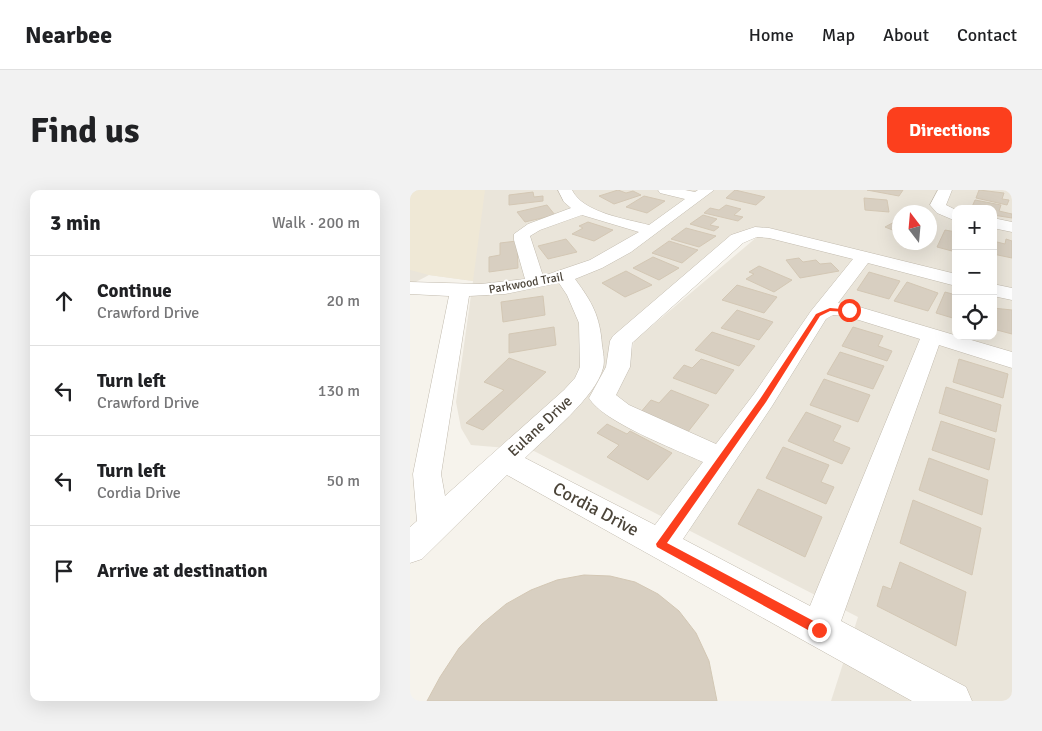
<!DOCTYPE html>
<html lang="en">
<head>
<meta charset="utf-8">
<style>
  body { margin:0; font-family:Signika,sans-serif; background:#f2f2f2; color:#202124 }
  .controls { position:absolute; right:15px; top:15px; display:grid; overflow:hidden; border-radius:10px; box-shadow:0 5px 20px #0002 }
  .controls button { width:45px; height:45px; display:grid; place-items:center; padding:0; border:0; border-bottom:1px solid #e0e0e0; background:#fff; color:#202124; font:25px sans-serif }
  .compass { position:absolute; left:482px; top:15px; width:45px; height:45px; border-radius:50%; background:#fff; box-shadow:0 5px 20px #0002; rotate:344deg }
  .stop { position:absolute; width:15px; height:15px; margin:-11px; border:4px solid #fc3f1d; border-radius:50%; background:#fff }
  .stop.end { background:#fc3f1d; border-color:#fff; box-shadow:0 1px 5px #0008 }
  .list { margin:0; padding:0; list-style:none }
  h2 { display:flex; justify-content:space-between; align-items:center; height:65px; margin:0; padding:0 20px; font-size:21px }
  h2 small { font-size:16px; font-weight:400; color:#757577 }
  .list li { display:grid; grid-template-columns:32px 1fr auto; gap:15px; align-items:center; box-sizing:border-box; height:90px; padding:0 20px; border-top:1px solid #e0e0e0 }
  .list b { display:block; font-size:19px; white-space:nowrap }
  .list p { margin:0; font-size:16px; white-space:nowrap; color:#757577 }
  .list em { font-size:16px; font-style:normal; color:#757577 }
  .icon { flex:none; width:28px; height:28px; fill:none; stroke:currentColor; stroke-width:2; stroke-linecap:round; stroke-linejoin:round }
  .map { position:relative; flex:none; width:602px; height:511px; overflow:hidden; border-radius:10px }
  header { display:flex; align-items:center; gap:30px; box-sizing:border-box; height:70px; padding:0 25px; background:#fff; border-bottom:1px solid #e0e0e0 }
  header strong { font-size:24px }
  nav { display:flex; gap:28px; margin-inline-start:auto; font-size:18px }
  .intro { display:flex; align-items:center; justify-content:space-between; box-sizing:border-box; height:120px; padding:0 30px }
  h1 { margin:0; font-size:35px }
  .button { padding:12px 22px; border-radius:10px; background:#fc3f1d; color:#fff; font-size:18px; font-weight:700 }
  main { display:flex; gap:30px; padding:0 30px }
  aside { flex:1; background:#fff; border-radius:10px; box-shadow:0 5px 20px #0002 }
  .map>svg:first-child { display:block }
</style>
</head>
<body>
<header>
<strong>Nearbee</strong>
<nav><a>Home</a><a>Map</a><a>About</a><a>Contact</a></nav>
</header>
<div class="intro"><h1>Find us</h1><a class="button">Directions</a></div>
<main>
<aside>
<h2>3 min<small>Walk · 200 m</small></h2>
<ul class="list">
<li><svg class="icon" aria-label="ahead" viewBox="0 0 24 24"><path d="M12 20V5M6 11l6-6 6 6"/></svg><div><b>Continue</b><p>Crawford Drive</p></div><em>20 m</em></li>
<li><svg class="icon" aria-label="left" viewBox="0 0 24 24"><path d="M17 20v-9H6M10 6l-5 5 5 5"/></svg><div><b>Turn left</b><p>Crawford Drive</p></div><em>130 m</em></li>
<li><svg class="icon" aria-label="left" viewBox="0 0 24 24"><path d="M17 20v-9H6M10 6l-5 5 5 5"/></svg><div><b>Turn left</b><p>Cordia Drive</p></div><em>50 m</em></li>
<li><svg class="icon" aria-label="arrive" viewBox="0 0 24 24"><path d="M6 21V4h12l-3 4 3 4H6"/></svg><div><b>Arrive at destination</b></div></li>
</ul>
</aside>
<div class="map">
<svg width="602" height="511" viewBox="0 0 602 511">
  <rect width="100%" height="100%" fill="#f6f3ec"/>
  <path fill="#eae5da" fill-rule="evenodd" d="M0 0H602V511H421L448 427 122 260 61 255 51 238 46 212 63 91 19 85 0 95ZM546 19H583V146H546ZM490 22H520V52H490ZM343 37 354 41 224 151 220 169 203 153 333 41Z"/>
  <path fill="#efe8d6" d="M0 0H75L63 91 19 85 0 80Z"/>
  <path fill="#d8cfc1" stroke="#d3c7b4" d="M208 0 216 3 223 1 231 5 204 14 189 6Z
    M325 0 355 7 346 15 316 8Z
    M457 0H493L489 6Z
    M569 0 594 3 592 9 599 10 597 15 566 8Z
    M123 2 124 7 133 6V11L99 15V5Z
    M234 6 255 11 237 23 216 17Z
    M454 8 477 10 479 22 455 20Z
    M565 10 591 15 589 21 602 24V28L583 25V19H561Z
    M137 15 145 25 115 32 107 22Z
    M316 15 331 19 324 25 333 27 328 31 294 23 300 18 309 20Z
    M293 25 307 29 300 35 309 37 304 41 280 34Z
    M488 30 490 31V43L475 37Z
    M178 32 203 40 184 51 162 44 173 38 169 36Z
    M276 38 306 46 289 57 261 49Z
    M535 40 546 42V52L542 61 527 57Z
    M156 49 167 62 138 69 128 56Z
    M596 49 602 51V68L583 64V51L595 54Z
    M107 51 108 78 79 82V67L90 65V53Z
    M259 51 288 60 272 73 242 63Z
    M243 67 269 78 249 90 223 78Z
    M389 68 393 72 406 70 410 74 421 73 429 81 390 88 376 70Z
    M349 76 382 90 364 102 336 89 344 84 339 82Z
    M216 81 242 95 215 107 192 93Z
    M459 82 490 91 479 109 447 100Z
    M497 92 528 103 518 121 484 111Z
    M327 95 367 107 354 123 312 110Z
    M535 102 546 105V129L526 123Z
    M133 106 135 125 93 132 91 112Z
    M583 118 602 120V144L583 139Z
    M327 120 363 132 349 150 311 138Z
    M144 137 146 155 99 163V144Z
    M443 137 473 146 468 156 482 161 477 171 432 156Z
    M302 142 345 156 329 176 285 160Z
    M430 162 474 176 463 199 417 184Z
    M99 168 136 182 73 240 56 233 94 200 74 192Z
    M291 169 324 180 306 204 263 188 274 175 282 178Z
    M549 169 598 184 593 208 543 192Z
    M414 189 460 205 448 232 400 215Z
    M536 197 591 215 586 242 529 223Z
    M261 200 299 215 277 243 230 223 241 210 249 213Z
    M396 222 431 236 423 251 440 258 432 274 378 251Z
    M531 231 585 249 579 280 522 260Z
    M197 234 217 244 220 241 262 263 238 290 197 267 209 255 187 243Z
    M373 257 419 275 411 292 424 297 416 314 356 288Z
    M519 268 578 290 572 325 509 300Z
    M348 299 412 327 395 367 328 334Z
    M503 310 571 338 562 385 490 353Z
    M490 372 556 402 546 456 467 416 473 396 481 399Z
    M174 385 200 386 225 392 248 404 269 421 286 443 299 471 307 511H17L30 487 49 458 72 434 96 414 121 400 147 390Z"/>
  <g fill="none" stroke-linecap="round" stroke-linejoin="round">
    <defs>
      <path id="minor" d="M148 0H162C173 23 217 29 239 35L275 9 250 3 248 0H275L285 2 288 0H304L221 62 192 78 165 89C182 112 190 126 192 155 193 162 195 171 193 178 186 207 137 246 115 268L245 335 293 272C265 259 193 232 179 208L196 177 200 151 203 146 321 45 345 37 359 38 546 84V96L458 73 428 113 446 116 602 162V178L529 155 431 431 556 497 562 511H502L97 285 12 369 0 373V337L7 331 3 284 39 106 0 104V92L71 94 115 89 104 50V44L118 34 161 18 154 12ZM172 25 229 42 180 70 133 86 120 46 130 40ZM347 47 359 48 443 69 401 121 344 204 306 254 219 215 206 205 220 177 222 153 333 53ZM149 93 157 105 169 133 170 177 165 188 154 200 35 306 31 284 59 106 95 104ZM423 125 436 126 510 149 400 416 273 349 362 216 416 129Z
        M528 0H542L536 15 546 20V31L527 23 520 15Z
        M583 28 602 32V42L583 38Z
        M583 94 602 98V110L583 106Z"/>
    </defs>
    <use href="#minor" stroke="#c2bbae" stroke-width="1"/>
    <use href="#minor" fill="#fff" fill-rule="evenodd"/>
  </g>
  <path fill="#fc3f1d" d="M420 118 442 120 439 122 420 121 410 126 356 212 257 353 413 436 414 440 413 444 409 446 247 357 246 354 350 209 406 124Z"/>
  <g text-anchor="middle" stroke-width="4" stroke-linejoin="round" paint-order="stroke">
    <g font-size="12" fill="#4b4439" stroke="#fff">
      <text transform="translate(116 93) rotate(-10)" y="4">Parkwood Trail</text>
    </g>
    <g font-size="15" fill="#4b4439" stroke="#fff">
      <text transform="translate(130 236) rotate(-43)" y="5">Eulane Drive</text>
    </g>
    <g font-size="18" fill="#4b4439" stroke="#fff">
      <text transform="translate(186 319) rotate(28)" y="6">Cordia Drive</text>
    </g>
  </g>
</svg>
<div class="controls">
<button>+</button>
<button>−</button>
<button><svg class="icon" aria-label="locate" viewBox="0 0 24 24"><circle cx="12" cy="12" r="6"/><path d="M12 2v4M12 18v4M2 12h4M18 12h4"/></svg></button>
</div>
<svg class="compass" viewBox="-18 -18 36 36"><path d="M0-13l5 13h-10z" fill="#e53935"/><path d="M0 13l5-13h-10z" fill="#757577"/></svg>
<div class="stop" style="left:439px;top:120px"></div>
<div class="stop end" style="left:409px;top:440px"></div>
</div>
</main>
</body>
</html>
